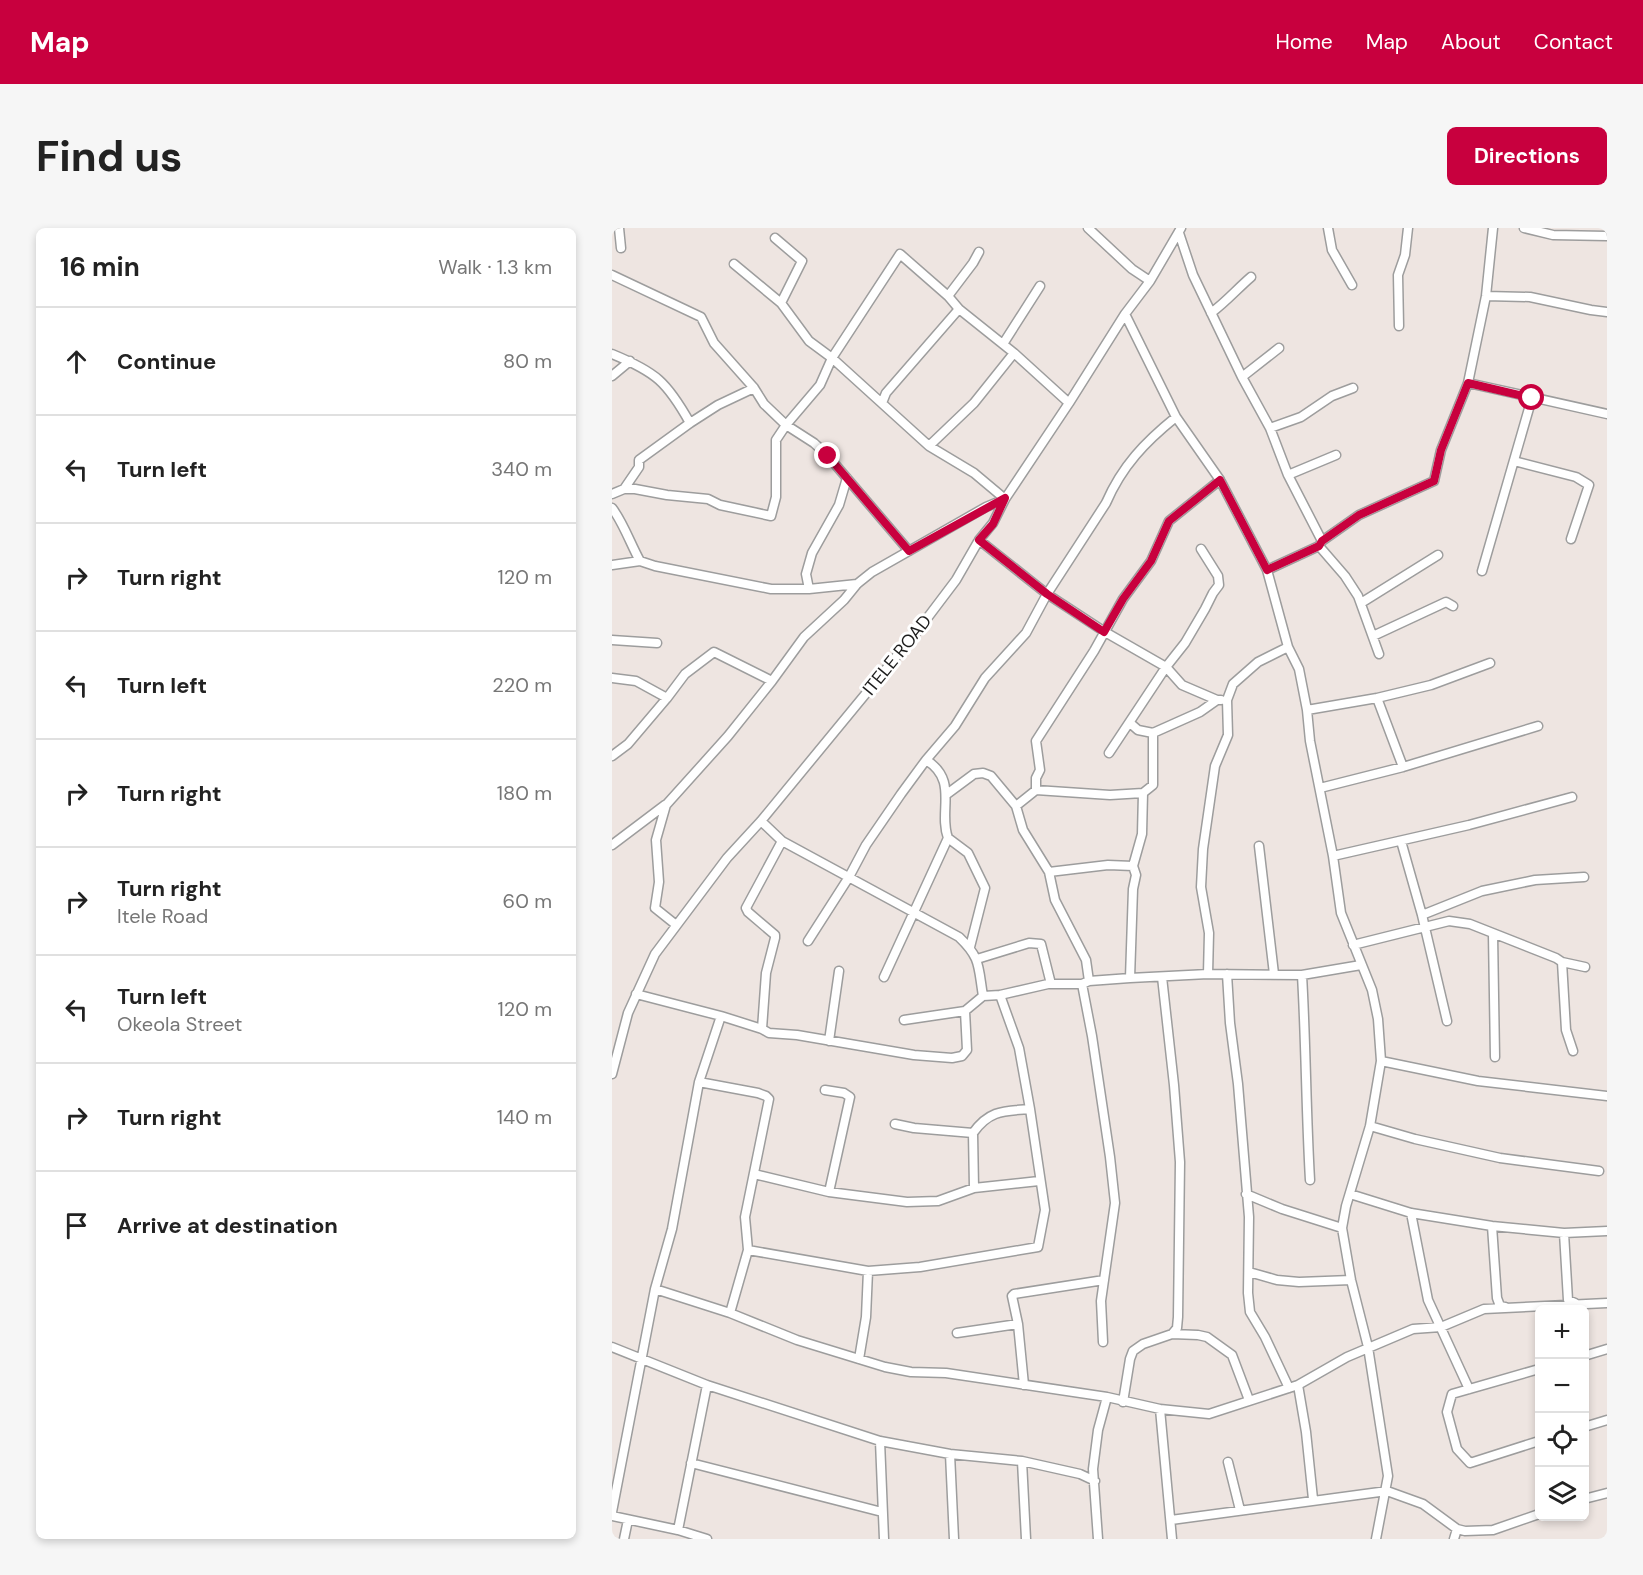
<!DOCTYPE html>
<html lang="en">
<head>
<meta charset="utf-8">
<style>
  body { margin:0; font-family:"DM Sans",sans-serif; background:#f6f6f6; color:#222 }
  .controls { position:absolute; right:18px; bottom:18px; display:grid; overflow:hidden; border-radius:9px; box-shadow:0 3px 9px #0003 }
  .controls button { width:54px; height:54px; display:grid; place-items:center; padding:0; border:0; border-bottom:2px solid #e0e0e0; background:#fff; color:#222; font:30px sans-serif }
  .stop { position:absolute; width:18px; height:18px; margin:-14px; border:4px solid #c8003e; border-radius:50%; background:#fff }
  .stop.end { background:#c8003e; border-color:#fff; box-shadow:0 2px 6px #0008 }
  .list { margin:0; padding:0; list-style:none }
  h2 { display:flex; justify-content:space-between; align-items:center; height:78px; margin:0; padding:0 24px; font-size:26px }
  h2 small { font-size:20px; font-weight:400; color:#767676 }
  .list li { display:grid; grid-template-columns:39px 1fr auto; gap:18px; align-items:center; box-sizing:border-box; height:108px; padding:0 24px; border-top:2px solid #e0e0e0 }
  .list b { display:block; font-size:22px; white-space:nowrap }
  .list p { margin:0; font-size:20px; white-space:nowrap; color:#767676 }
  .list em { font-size:20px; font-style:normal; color:#767676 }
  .icon { flex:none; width:33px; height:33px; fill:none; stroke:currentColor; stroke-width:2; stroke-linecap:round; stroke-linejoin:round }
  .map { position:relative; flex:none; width:995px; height:1311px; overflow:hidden; border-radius:9px }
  header { display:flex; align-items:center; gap:36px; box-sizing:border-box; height:84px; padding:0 30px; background:#c8003e; color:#fff }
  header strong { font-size:28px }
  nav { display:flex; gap:33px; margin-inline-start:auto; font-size:21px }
  .intro { display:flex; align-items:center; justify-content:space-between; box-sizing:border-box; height:144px; padding:0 36px }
  h1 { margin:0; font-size:42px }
  .button { padding:15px 27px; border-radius:9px; background:#c8003e; color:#fff; font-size:21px; font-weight:700 }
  main { display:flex; gap:36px; padding:0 36px }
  aside { flex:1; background:#fff; border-radius:9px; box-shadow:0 3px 9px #0003 }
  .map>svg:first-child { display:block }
</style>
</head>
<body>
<header>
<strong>Map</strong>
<nav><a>Home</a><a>Map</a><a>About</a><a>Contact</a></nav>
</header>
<div class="intro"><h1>Find us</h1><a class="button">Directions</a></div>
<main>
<aside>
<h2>16 min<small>Walk · 1.3 km</small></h2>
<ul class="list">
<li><svg class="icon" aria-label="ahead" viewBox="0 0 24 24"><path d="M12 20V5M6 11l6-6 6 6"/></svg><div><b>Continue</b></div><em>80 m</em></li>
<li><svg class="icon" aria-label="left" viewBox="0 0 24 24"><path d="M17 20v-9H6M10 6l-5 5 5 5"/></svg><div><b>Turn left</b></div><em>340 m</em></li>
<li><svg class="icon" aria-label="right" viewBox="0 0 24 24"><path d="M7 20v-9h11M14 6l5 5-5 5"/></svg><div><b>Turn right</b></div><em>120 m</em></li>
<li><svg class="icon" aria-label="left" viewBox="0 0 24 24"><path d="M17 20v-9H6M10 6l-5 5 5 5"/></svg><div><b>Turn left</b></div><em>220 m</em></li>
<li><svg class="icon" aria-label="right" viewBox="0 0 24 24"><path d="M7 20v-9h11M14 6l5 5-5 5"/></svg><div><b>Turn right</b></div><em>180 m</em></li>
<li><svg class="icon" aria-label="right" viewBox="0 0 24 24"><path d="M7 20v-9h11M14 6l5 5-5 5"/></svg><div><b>Turn right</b><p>Itele Road</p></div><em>60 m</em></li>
<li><svg class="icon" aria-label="left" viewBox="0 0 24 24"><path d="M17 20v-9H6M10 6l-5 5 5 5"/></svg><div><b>Turn left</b><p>Okeola Street</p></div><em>120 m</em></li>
<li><svg class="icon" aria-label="right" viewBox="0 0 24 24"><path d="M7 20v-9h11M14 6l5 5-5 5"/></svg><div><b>Turn right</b></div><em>140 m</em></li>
<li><svg class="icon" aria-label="arrive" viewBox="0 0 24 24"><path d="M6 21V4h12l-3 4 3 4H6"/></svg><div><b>Arrive at destination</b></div></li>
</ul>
</aside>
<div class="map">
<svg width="995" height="1311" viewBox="0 0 995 1311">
  <rect width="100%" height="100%" fill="#eee5e1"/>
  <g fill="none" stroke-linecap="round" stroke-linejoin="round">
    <defs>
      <path id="minor" d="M7 0 9 20
        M476 0 520 41 538 53
        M716 0 720 22 740 57
        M912 0 941 7 995 8
        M567 5 581 47 630 149 658 200 676 247 710 313
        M163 10 190 33 169 75
        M0 47 89 89 102 115 142 160 152 176 174 197 164 212V269L159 288 108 277 96 271 55 267 23 261H12L0 266
        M336 68 361 35 367 24
        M874 68 918 69 979 82 995 84
        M599 85C614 74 625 61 639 49
        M513 86 564 189 608 252 655 342 676 419 687 441 695 482 698 513 721 628 729 685 760 762 766 791 769 833 758 898 734 978 730 1000 739 1052 756 1119 776 1248 764 1311
        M787 98 786 47 793 27 796 0
        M391 116 428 58
        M0 126C44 144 55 154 78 195L106 177 142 160
        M0 148 18 133
        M630 149 667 120
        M856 155 995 186
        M270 175 274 165 347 81
        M658 200 689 189 720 168 741 160
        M317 218 362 175 402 125
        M902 233 964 249 977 257 959 311
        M676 247 724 227
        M12 261 27 239V232L78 195
        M0 280C11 294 19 317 28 333
        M367 312 435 366 493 404 554 439 570 457 605 472H609
        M707 318 733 348 746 368 767 426
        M297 323 216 228 202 215 174 197 208 157 220 130 288 26 336 68 347 81 402 125 457 175
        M0 337 28 333 43 338 159 361H197L245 356
        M655 342 707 318 710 313 747 287 822 253 829 222 856 155 874 68 881 0
        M870 343 920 170
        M197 361 194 346 200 325 227 277 235 250
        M749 375 826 327
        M761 408 834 374 841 378
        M0 412 45 415
        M0 450 24 453 55 470
        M765 470 791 539
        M695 482 765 470 819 457 878 435
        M518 495 526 502 541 505
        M497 525 554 439 573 415 593 381 601 365 607 357 606 348 589 321
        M0 528 16 516 55 470 73 446 102 424 160 453 192 409 232 372 245 356 260 344 374 279 393 271 362 245 317 218 220 130 197 113 169 75 122 36
        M708 560 791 539 926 498
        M424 562V550L428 542 424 513 482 423 511 371 539 333 557 293 608 252
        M335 566 362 546 371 545 379 548 404 578 411 602 437 644 443 672 474 732 477 753
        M404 578 424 562 498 567 531 565
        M149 593 170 613 347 709C369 730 366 738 371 768
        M336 610 356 625 373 660 358 719
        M789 613 810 687
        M0 617 53 577
        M647 618 662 746
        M721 628 857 597 960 569
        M437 644 496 637 521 638
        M63 696 43 680 47 654 44 612 54 577 116 508 160 453
        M881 706 883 829
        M196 713 237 649 254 617 289 566 314 532 343 498 373 450 414 405 435 366 494 275C510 238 533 214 564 189
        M741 717 837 693 858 696 944 730 950 734 954 802 961 823
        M365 731 417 715 429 716 439 756H436
        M950 734 973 739
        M596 746 597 705 589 659 591 621 603 538 616 507 615 472 621 456 646 434 676 419
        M615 746 618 795 626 856 637 989 636 1065 638 1084 653 1109 677 1160
        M690 747C694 816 694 883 698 952
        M272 749 336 610C326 583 347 552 314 532
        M550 749 562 857 568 934 566 1089 565 1100 560 1106
        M518 750 521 661 524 647 521 638 530 606 531 565 541 557V505L588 484 605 472
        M470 756 480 808 498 929 503 975 489 1073 491 1114
        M24 766 109 788 150 801 157 805 185 807 302 827 340 830 350 828 355 822 353 783
        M292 792 353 783 371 768 388 767 436 756H470L477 753 518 750 596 746 690 747 749 737
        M835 793 810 687 870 663 923 652 972 649
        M150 801 154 745 163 710V707L136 684 134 680 170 613
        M217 813 227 743
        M769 833 866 853 995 868
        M0 846 16 785 43 726 115 630 149 593 307 401 344 352 367 312 381 295 393 271 457 175 513 86 538 53 569 0
        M87 854 146 865 154 868 157 871 133 989 136 1022 118 1085
        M213 862 232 865 238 869 217 964
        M283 896 302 900 361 905 362 960
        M758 898 803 911 888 930 987 943
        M361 905C377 882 392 883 418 881
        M142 946 217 964 295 974 326 973 362 960 427 953
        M634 966 670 981 730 1000
        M738 966 799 985 880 998 952 1005 995 1003
        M799 985 816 1072 857 1161
        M880 998 885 1070 888 1078 893 1079
        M952 1005 956 1072 963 1075
        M136 1022 256 1043 308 1039 426 1019 433 982 418 881 407 820 388 767
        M637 1044 665 1052 687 1054 739 1052
        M43 1061 118 1085 185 1112 273 1139 299 1144 334 1145 495 1169 548 1181 597 1186 686 1157 735 1129 801 1101 829 1099 872 1081 995 1075
        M345 1105 406 1096
        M0 1119 95 1157 268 1213 338 1226 410 1233 468 1246 483 1253
        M972 1128 995 1121
        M247 1131 254 1089 256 1043
        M927 1141 840 1166 835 1184 845 1221 858 1235 927 1213
        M412 1157 406 1096 400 1068 402 1066 492 1052
        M686 1157 694 1204 701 1271
        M511 1174 518 1131 521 1123 531 1116 560 1106 586 1107 595 1109 620 1127 637 1172
        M548 1181 560 1311
        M972 1199 995 1192
        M268 1213 272 1311
        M338 1226 342 1311
        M410 1233 414 1311
        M616 1234 628 1282
        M79 1235 270 1284
        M972 1271 995 1265
        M0 1284 43 1061 60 1001 87 854 109 788
        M0 1288 66 1302 95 1311
        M559 1292 775 1263 811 1276 845 1301 853 1303 881 1302 927 1286
        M66 1302 95 1157
        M12 1311 16 1292
        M486 1311 481 1241 486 1202 495 1169
        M842 1311 845 1301"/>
    </defs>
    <use href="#minor" stroke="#9d9d9d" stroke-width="11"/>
    <use href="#minor" stroke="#fff" stroke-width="8"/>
  </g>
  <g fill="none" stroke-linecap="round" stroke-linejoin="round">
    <path stroke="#c8003e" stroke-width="8" d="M216 228 297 323 393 270 381 296 367 312 435 366 492 404 511 371 539 333 557 293 608 252 655 342 707 318 710 313 747 287 822 253 829 222 856 155 920 170"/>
  </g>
  <g text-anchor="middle" stroke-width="6" stroke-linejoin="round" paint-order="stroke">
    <g font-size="18" fill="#1c1c1c" stroke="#fff">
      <text transform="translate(285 427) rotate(-51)" y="6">ITELE ROAD</text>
    </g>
  </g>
</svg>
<div class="controls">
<button>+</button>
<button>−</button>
<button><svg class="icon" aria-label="locate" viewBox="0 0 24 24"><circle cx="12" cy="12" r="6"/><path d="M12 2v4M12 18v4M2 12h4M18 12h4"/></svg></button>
<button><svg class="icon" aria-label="layers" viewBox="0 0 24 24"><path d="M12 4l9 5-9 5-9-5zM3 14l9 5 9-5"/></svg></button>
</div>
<div class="stop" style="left:920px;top:170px"></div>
<div class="stop end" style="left:216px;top:228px"></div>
</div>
</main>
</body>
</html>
